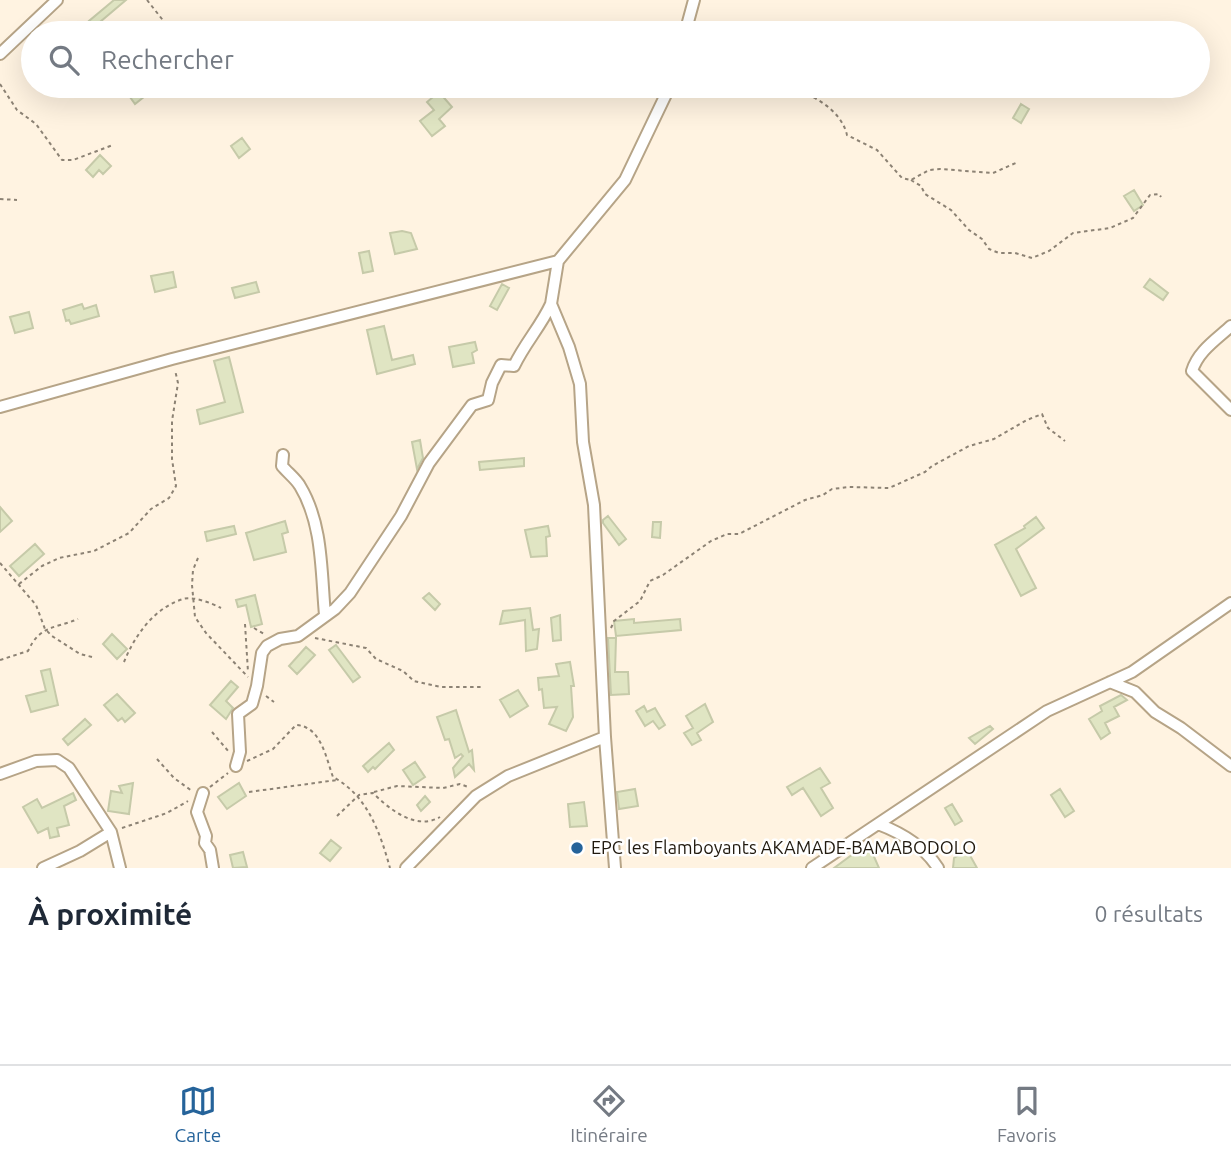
<!DOCTYPE html>
<html lang="fr">
<head>
<meta charset="utf-8">
<style>
  body { margin:0; font-family:Ubuntu,sans-serif; background:#f2f2f3; color:#1f2937 }
  .list { margin:0; padding:0; list-style:none }
  h2 { display:flex; justify-content:space-between; align-items:center; height:91px; margin:0; padding:0 28px; font-size:30px }
  h2 small { font-size:23px; font-weight:400; color:#747a83 }
  .icon { flex:none; width:38px; height:38px; fill:none; stroke:currentColor; stroke-width:2; stroke-linecap:round; stroke-linejoin:round }
  .map { position:relative; flex:none; width:1231px; height:868px; overflow:hidden }
  .search { position:absolute; background:#fff; box-shadow:0 7px 28px #0002; left:21px; right:21px; top:21px; height:77px; display:flex; align-items:center; gap:18px; box-sizing:border-box; padding:0 24px; border-radius:38px; color:#747a83; font-size:26px }
  .sheet { height:196px; background:#fff }
  nav { display:flex; justify-content:space-around; align-items:center; box-sizing:border-box; height:98px; border-top:2px solid #e0e1e3; background:#fff; font-size:19px; color:#747a83 }
  nav a { display:grid; justify-items:center; gap:4px }
  nav .on { color:#25639a }
  .map>svg:first-child { display:block }
</style>
</head>
<body>
<div class="map">
<svg width="1231" height="868" viewBox="0 0 1231 868">
  <rect width="100%" height="100%" fill="#fff3e1"/>
  <path fill="#e0e5c3" stroke="#c6caa9" stroke-width="2" d="M114 0H126L94 27 89 21Z
    M131 86H137L145 96 135 104 125 90Z
    M439 92 452 107 439 119 445 126 432 136 420 121 434 110 427 102Z
    M1021 104 1029 109 1021 123 1013 118Z
    M242 138 250 149 239 158 231 146Z
    M100 155 111 166 103 174 99 170 93 177 86 170Z
    M1134 190 1143 205 1134 211 1124 196Z
    M402 231 411 233 417 249 395 254 390 233Z
    M369 251 373 271 363 273 359 253Z
    M173 272 176 287 155 292 151 276Z
    M1150 279 1168 293 1163 300 1144 287Z
    M256 282 259 292 235 298 232 288Z
    M502 284 509 288 497 310 490 306Z
    M82 304 84 309 96 305 99 316 71 324 69 320 66 321 63 310Z
    M29 312 33 328 15 333 10 317Z
    M384 326 392 360 413 355 415 364 377 374 367 330Z
    M475 342 477 350 472 353 474 363 453 367 449 347Z
    M229 357 243 412 200 424 197 410 225 402 214 361Z
    M420 440 423 458 417 469 412 442Z
    M524 458V466L480 470 479 462Z
    M0 507 12 521 0 532Z
    M608 516 626 539 619 545 603 523V520Z
    M1036 517 1044 528 1016 549 1036 588 1021 596 995 545 1025 528 1024 526Z
    M285 521 288 532 282 534 286 552 254 560 246 533Z
    M653 522H661L660 538 652 537Z
    M234 526 236 534 207 541 205 532Z
    M548 526 550 536 546 537 547 556 531 557 525 530Z
    M35 544 44 554 19 576 10 566Z
    M429 593 440 604 435 610 423 598Z
    M255 595 262 624 251 627 246 605 238 607 236 600Z
    M530 608 533 630 539 629 537 649 526 651 525 620 500 624 503 611Z
    M560 615 561 640 553 641 551 618Z
    M634 619V623L680 619 681 630 616 636 614 621Z
    M112 634 127 649 117 659 103 644Z
    M608 638H616L615 672H628L629 694 611 695Z
    M336 645 360 677 353 682 329 650Z
    M306 647 315 655 297 674 289 666Z
    M570 662 574 686H571L573 717 566 731 549 724 557 707 544 708 542 689 539 690 538 678 559 676 556 664Z
    M50 669 58 705 31 712 26 696 46 691 41 671Z
    M231 681 238 687 226 701 233 708 226 719 210 705Z
    M518 690 528 706 510 717 500 700Z
    M117 694 135 713 125 722 122 718 118 721 104 705Z
    M1121 695 1127 700 1114 707 1119 716 1105 723 1110 733 1101 739 1089 719 1102 711 1100 706Z
    M705 704 713 722 697 733 701 740 692 745 684 733 693 728 686 716Z
    M644 706 647 712 655 708 665 725 659 729 653 721 645 726 636 711Z
    M456 710 469 752 472 750 474 770 469 764 455 777 453 768 463 756 461 754 455 758 449 739 445 740 437 717Z
    M85 719 91 725 68 745 63 739Z
    M990 726 993 729 975 744 969 738Z
    M389 743 394 750 375 769 373 767 368 772 363 766Z
    M415 762 425 777 413 785 403 770Z
    M820 768 830 783 821 788 833 808 821 816 803 788 792 795 787 787Z
    M133 783 129 814 108 811 111 791 122 793 119 786Z
    M239 783 246 796 227 809 218 797Z
    M635 789 638 806 619 809 617 792Z
    M1060 789 1074 811 1065 817 1051 795Z
    M73 793 76 800 64 806 69 825 57 828 59 836 50 838 48 828 38 833 23 807 37 799 42 808Z
    M425 796 430 802 421 811 417 805Z
    M584 802 587 826 570 827 568 804Z
    M952 804 962 821 955 825 945 808Z
    M331 840 341 848 330 861 320 853Z
    M868 843 879 868H834Z
    M967 850 977 868H953L954 858Z
    M243 852 247 867 233 868 230 855Z"/>
  <g fill="none" stroke-linecap="round" stroke-linejoin="round">
    <defs>
      <path id="minor" d="M685 33 694 0
        M0 54 57 0
        M1231 326C1217 339 1198 351 1192 371L1231 410
        M0 407 172 359 558 261
        M283 455 282 466C288 473 296 479 300 486 323 524 321 572 325 615
        M1110 682 1135 692 1155 712 1181 728 1231 766
        M236 766 240 752 238 714 252 704 257 686 262 653 267 646 280 639 298 636 335 609 350 593 401 516 429 463 472 405 488 400 492 383 501 365 514 366C525 343 541 326 551 304
        M0 774 36 761 57 760 69 768 111 832 120 868
        M203 793 197 812 206 836 205 843 210 850 213 868
        M878 824C902 833 924 846 938 868
        M43 868 80 851 111 832
        M406 868 476 796 508 776 605 737
        M615 868 605 737 594 505 583 442 580 384 569 347 551 304 558 261 625 180 670 86
        M812 868 1047 711 1132 672 1231 603"/>
    </defs>
    <use href="#minor" stroke="#b6a487" stroke-width="14"/>
    <path stroke="#8c8274" stroke-width="2" stroke-dasharray="3.5 3.5" stroke-linecap="butt" d="M147 0 173 33
      M699 22 707 33
      M0 84 17 110 36 124 62 160H73L113 145
      M788 86C811 94 841 109 847 135L877 150 902 178 911 180 929 170 940 169 993 173 1018 162
      M911 180 921 186 925 194 951 210 969 230 982 239 989 249 999 253H1015L1032 258 1049 251 1073 233 1110 228 1133 218 1150 195 1159 194 1161 197
      M0 199 17 200
      M198 558 193 570 192 585 195 617 206 633 248 677
      M0 563 36 605 45 629 52 636 80 654 92 657
      M19 584 42 566 59 558 94 551 129 533 151 509 169 498 176 486 172 459V421L178 383 175 370
      M245 624 248 672
      M254 628 266 635
      M611 628 614 621 640 601 650 581 663 575 711 541 727 534H739L805 500 823 495 832 489 849 487 889 488 925 472 932 466 969 446 994 439 1027 420 1042 414 1048 428 1065 441
      M315 638 366 648 376 659 403 671 414 681 441 687H482
      M0 660 28 651C40 625 54 629 78 619
      M124 662C135 635 154 608 183 599 194 596 211 603 221 608
      M266 696 274 702
      M212 732 229 752
      M157 759 174 778 192 791
      M247 761 273 749 296 725C321 726 326 758 333 777 367 795 380 832 390 868
      M210 787 228 773
      M249 792 337 780
      M374 792 397 786 443 788 460 784 468 787
      M337 816 359 795 373 793C389 809 416 831 440 817
      M122 828 167 813 188 801"/>
    <use href="#minor" stroke="#fff" stroke-width="10"/>
  </g>
  <circle fill="#25639a" stroke="#fff" stroke-width="2.5" cx="577" cy="848" r="7"/>
  <g text-anchor="middle" stroke-width="5" stroke-linejoin="round" paint-order="stroke">
    <g font-size="18" fill="#20190e" stroke="#fff" text-anchor="start">
      <text x="591" y="854">EPC les Flamboyants AKAMADE-BAMABODOLO</text>
    </g>
  </g>
</svg>
<div class="search"><svg class="icon" aria-label="search" viewBox="0 0 24 24"><circle cx="10" cy="10" r="6"/><path d="M15 15l6 6"/></svg>Rechercher</div>
</div>
<section class="sheet">
<h2>À proximité<small>0 résultats</small></h2>
<ul class="list">
</ul>
</section>
<nav>
<a class="on"><svg class="icon" aria-label="map" viewBox="0 0 24 24"><path d="M3 6l6-2 6 2 6-2v14l-6 2-6-2-6 2zM9 4v14M15 6v14"/></svg>Carte</a>
<a><svg class="icon" aria-label="directions" viewBox="0 0 24 24"><path d="M12 3l9 9-9 9-9-9zM9 14v-3h6M13 9l2 2-2 2"/></svg>Itinéraire</a>
<a><svg class="icon" aria-label="saved" viewBox="0 0 24 24"><path d="M7 4h10v16l-5-4-5 4z"/></svg>Favoris</a>
</nav>
</body>
</html>
